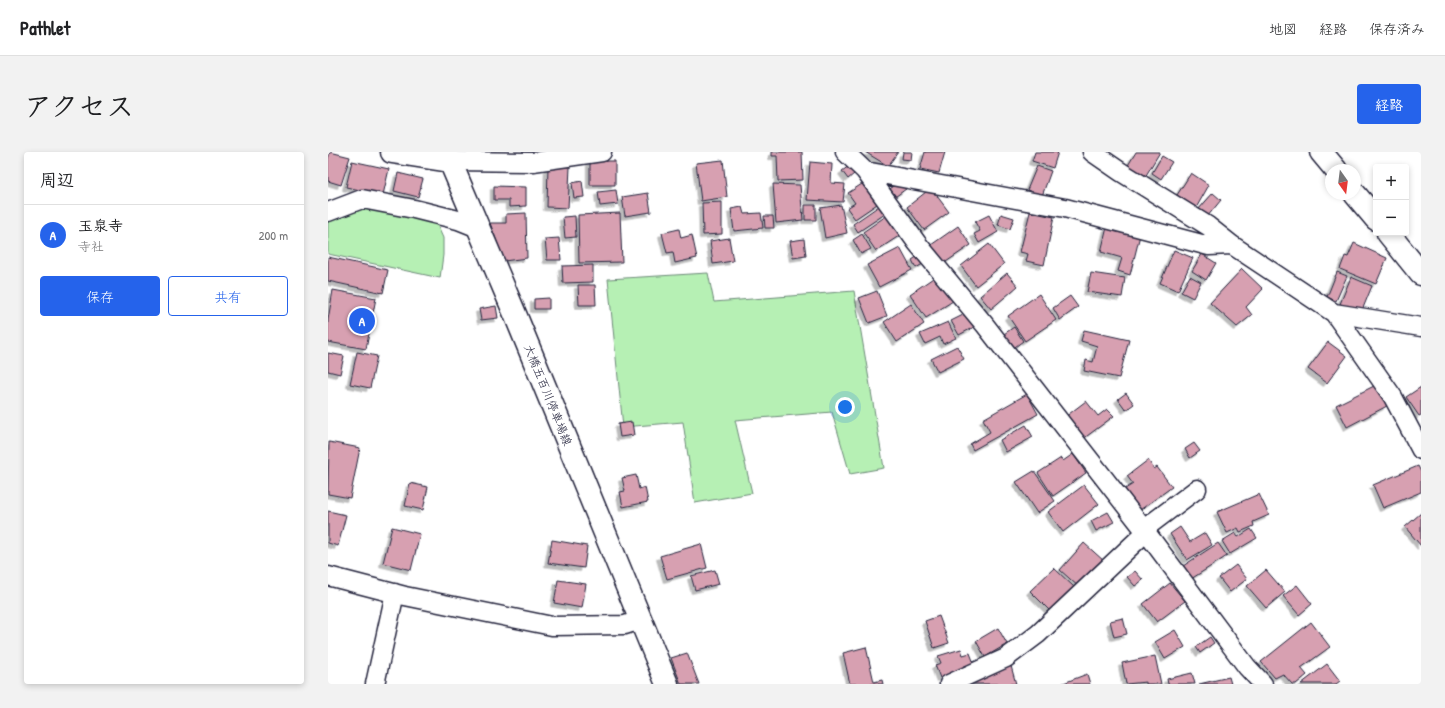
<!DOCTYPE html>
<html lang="ja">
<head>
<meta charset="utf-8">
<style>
  body { margin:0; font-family:"Patrick Hand","Klee One",sans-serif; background:#f2f2f2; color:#202124 }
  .controls { position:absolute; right:12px; top:12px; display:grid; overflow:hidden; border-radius:4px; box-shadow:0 2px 6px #0003 }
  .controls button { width:36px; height:36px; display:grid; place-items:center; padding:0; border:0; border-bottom:1px solid #e0e0e0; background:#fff; color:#202124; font:20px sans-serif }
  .compass { position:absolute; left:997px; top:12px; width:36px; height:36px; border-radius:50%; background:#fff; box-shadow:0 2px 6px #0003; rotate:166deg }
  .you { position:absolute; left:517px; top:255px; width:14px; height:14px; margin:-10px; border:3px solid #fff; border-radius:50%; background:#1a73e8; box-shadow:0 0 0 6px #1a73e833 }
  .badge { display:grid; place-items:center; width:26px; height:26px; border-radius:50%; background:#2563eb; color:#fff; font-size:13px; font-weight:700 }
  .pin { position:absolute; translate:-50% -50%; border:2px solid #fff; box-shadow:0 1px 4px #0006 }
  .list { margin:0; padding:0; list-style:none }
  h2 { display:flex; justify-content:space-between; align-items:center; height:52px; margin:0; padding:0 16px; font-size:17px }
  h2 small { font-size:13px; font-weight:400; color:#757577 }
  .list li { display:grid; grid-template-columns:26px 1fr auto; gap:12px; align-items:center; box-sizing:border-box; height:60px; padding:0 16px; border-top:1px solid #e0e0e0 }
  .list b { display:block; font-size:15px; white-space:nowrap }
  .list p { margin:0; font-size:13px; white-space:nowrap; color:#757577 }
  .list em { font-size:13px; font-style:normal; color:#757577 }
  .actions { display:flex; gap:8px; padding:12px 16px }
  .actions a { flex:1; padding:9px 0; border:1px solid #2563eb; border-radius:4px; text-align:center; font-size:14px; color:#2563eb }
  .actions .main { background:#2563eb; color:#fff }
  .map { position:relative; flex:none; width:1093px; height:532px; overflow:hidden; border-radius:4px }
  header { display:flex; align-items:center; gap:24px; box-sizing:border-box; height:56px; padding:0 20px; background:#fff; border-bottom:1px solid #e0e0e0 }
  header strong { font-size:19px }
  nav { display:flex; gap:22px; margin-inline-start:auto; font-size:14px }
  .intro { display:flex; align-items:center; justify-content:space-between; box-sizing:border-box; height:96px; padding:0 24px }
  h1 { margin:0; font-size:28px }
  .button { padding:10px 18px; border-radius:4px; background:#2563eb; color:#fff; font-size:14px; font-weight:700 }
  main { display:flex; gap:24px; padding:0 24px }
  aside { flex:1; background:#fff; border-radius:4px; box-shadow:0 2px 6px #0003 }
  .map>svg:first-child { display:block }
</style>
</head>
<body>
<header>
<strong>Pathlet</strong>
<nav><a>地図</a><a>経路</a><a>保存済み</a></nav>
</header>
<div class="intro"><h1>アクセス</h1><a class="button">経路</a></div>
<main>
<aside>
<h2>周辺<small></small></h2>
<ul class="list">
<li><span class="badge">A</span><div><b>玉泉寺</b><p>寺社</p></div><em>200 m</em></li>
</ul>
<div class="actions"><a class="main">保存</a><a>共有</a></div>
</aside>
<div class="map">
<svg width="1093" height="532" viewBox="0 0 1093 532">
  <defs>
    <filter id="shadow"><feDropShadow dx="-3.5" dy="3.5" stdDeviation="0" flood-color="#0004"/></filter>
  </defs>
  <rect width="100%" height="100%" fill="#fff"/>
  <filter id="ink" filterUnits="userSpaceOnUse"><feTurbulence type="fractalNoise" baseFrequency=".025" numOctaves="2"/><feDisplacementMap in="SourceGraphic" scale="8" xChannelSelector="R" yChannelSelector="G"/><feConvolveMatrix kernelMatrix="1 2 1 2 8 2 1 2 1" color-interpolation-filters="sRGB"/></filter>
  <g filter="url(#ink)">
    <path fill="#b6f0b4" stroke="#6c8978" d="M34 54 107 68 115 86V103L112 126 0 102V67Z
      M380 121 386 150 526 139 556 316 522 322 504 260 407 268 424 341 367 351 355 270 295 275 280 127Z"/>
    <path fill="#d7a0b1" stroke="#22223b" filter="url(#shadow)" d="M2 0 22 5 13 33 0 29V7Z
      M444 0H474L475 28 450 29 449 4H444Z
      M537 0H570L560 14Z
      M575 0H584L583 8 574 7Z
      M597 0H617L611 21 592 17Z
      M707 0H730L725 16 704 9Z
      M808 0H832L817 25 799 15Z
      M834 4 844 10 833 27 824 21Z
      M395 8 399 45 373 49 368 11Z
      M24 9 61 17 55 43 18 35Z
      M262 9H287V33H262Z
      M482 10 504 12 503 31 517 32 515 50 479 48Z
      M220 14 242 15 240 56 219 55Z
      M521 14 526 22 520 27 514 19Z
      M709 14 723 19 714 44 699 38Z
      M70 21 95 27 90 45 66 39Z
      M863 21 881 33 868 56 849 43Z
      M254 29 256 45 246 46 244 31Z
      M573 29 578 37 564 47 559 39Z
      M537 30 552 50 527 67 519 56 527 51 520 41Z
      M445 32 472 33 475 68 448 71Z
      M166 34 198 35V54L181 55V48H166Z
      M603 36 621 60 596 78 579 55Z
      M288 38 290 52 272 54 270 40Z
      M320 41 323 60 297 64 294 45Z
      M885 41 893 48 879 65 870 58Z
      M394 50V82L375 83 374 51Z
      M477 53H488V68H477Z
      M513 53 519 81 497 86 492 56Z
      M551 54 557 62 530 80 525 72Z
      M414 55 416 62 433 61 435 76 406 79 403 57Z
      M702 60 726 65 716 113 698 109 700 102 692 100Z
      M198 61 199 106 176 109 162 71H178V62Z
      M292 61 294 110 251 111 250 63Z
      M561 62 574 82 548 99 535 80Z
      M673 62 686 66 682 77 670 73Z
      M661 63 670 80 651 91 646 82 652 79 647 70Z
      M247 64 248 85 237 86 235 65Z
      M436 64H445L446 76H437Z
      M630 74 643 93 615 112 603 93Z
      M779 75 812 83 802 123 790 119 794 106 773 100Z
      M351 77 353 86 364 83 369 106 347 111 345 100 339 101 334 81Z
      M534 82 543 97 533 102 525 88Z
      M231 86 233 108H219L217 87Z
      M401 86 405 109 385 112 382 89Z
      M476 87 478 104 465 106 462 89Z
      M1026 91 1059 106 1048 132 1012 117 1017 104 1020 105Z
      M661 92 676 112 648 134 633 114Z
      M572 96 584 118 551 135 539 113Z
      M846 98 865 106 850 139 832 131Z
      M593 102 598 110 588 116 584 108Z
      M874 102 888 111 878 128 864 119Z
      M0 105 60 118 55 141 0 129Z
      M265 113V130L235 131 234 114Z
      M914 117 935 137 918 155 924 163 909 175 882 151Z
      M1009 120 1019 124 1008 149 999 145Z
      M679 121 690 134 663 157 652 144Z
      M763 121 797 126 794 145 759 140Z
      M608 124 625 149 598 166 582 142Z
      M862 124 873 130 865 146 853 140Z
      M1023 125 1044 134 1033 161 1012 152Z
      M250 133H267L268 153H251Z
      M5 138 48 146 38 197 0 190V168Z
      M549 139 559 164 541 171 531 146Z
      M711 142 728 168 697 189 680 164Z
      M742 144 750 155 732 168 725 156Z
      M221 146V157H206V147Z
      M583 152 596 172 569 190 556 170Z
      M168 154 170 166 153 168 151 157Z
      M639 161 646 175 631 183 623 169Z
      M620 170 628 186 615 192 612 185 597 192 592 182Z
      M686 175 695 189 683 198 673 184Z
      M756 178 801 188 791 226 756 219 758 208 765 210 769 194 753 189Z
      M1000 190 1019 204 999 231 980 217Z
      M629 194 636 207 610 220 603 207Z
      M29 200 49 204 42 236 22 232Z
      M0 201 16 204 12 222 0 219Z
      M1048 233 1059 254 1019 275 1008 253Z
      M1093 235V263L1091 264 1078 245Z
      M798 241 806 252 798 258 790 247Z
      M699 242 710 262 645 298 642 292 662 280 655 267Z
      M758 249 770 264 779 257 786 264 755 287 737 265Z
      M304 270 306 283 292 285 290 272Z
      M698 273 705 285 678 300 672 288Z
      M1 290 32 296 22 346 0 342Z
      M866 291 872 299 862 306 857 297Z
      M745 302 758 321 725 344 710 321 733 306 735 309Z
      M820 308 826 317 829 315 844 335 812 358 797 337 805 332 799 324Z
      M1090 314 1093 320V340L1055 356 1045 333Z
      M706 319 727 349 709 361 688 330Z
      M308 323 311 337 317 335 320 350 295 355 292 340 297 339 294 326Z
      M82 331 100 335 95 358 77 354Z
      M756 333 771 352 735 380 720 360Z
      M931 342 941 363 925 370 926 374 912 380 910 376 899 381 889 360Z
      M0 359 18 363 10 394 0 391Z
      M780 360 786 370 768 379 763 369Z
      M1093 361V394L1077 375Z
      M64 375 92 382 83 418 55 411Z
      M852 375 862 390 877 381 884 393 859 408 842 382Z
      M923 377 929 386 902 402 894 389 907 381 910 385Z
      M224 388 259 394 256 416 220 411Z
      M756 391 776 409 752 436 732 418Z
      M890 391 899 404 863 427 855 414Z
      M373 392 379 416 339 427 332 404Z
      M908 413 919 427 902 440 891 426Z
      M726 416 747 436 723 460 702 439Z
      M387 418 391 432 367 438 363 424Z
      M938 418 957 440 938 456 919 434Z
      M807 419 815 428 807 434 799 425Z
      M230 428 258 432 254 456 226 451Z
      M842 431 857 449 829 470 815 452Z
      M969 433 984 452 971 463 955 444Z
      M611 464 621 491 606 496 597 469Z
      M795 466 799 482 786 485 782 469Z
      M983 470 1002 495 973 516 979 523 968 532H964L955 522 947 526 933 510Z
      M670 476 679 492 657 505 648 489Z
      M847 478 857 495 837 507 827 490Z
      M882 485 886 491 872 501 868 495Z
      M538 495 546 530 554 528 555 532H522L515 501Z
      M633 497 635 503 642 501 647 514 612 526 607 513 613 511 610 504Z
      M359 501 371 532H353L343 506Z
      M827 504 833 532H818V530L798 532 794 511Z
      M999 512 1012 529 1008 532H973Z
      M683 514 688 532H639V530Z
      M864 521 867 532H840L839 527Z
      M759 522 762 532H733Z
      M901 525 903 532H871Z"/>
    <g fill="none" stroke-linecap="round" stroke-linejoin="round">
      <defs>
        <path id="minor" d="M517 0 537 19 589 91 657 173 818 380 919 515 935 532
          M764 0 793 20 880 74 904 93 1006 161 1065 245 1093 298
          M122 9 205 10 274 0
          M537 19 737 56 881 94 904 93
          M0 60 34 47 86 57 130 68 150 76
          M1006 161 1093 175
          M816 377 869 337
          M0 424 77 444 224 474 297 473 312 468
          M47 532 67 441
          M621 532 678 506 710 482 818 380"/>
        <path id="major" d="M64 0 122 9 187 162 339 532
          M993 0 1008 18
          M1027 42 1048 67
          M1060 81 1093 122"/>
      </defs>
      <use href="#minor" stroke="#22223b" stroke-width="21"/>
      <use href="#major" stroke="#22223b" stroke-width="25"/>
      <use href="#minor" stroke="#fff" stroke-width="18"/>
      <use href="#major" stroke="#fff" stroke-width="22"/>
    </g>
  </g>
  <g text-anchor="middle" stroke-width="3.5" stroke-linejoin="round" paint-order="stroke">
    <g font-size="12" fill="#22223b" stroke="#fff">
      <text transform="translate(220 243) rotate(68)" y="4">大橋五百川停車場線</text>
    </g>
  </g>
</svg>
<div class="controls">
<button>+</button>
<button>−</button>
</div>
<svg class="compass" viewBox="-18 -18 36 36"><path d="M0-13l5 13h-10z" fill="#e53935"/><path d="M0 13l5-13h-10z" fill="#757577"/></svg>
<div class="you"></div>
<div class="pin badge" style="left:34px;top:169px">A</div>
</div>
</main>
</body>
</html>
